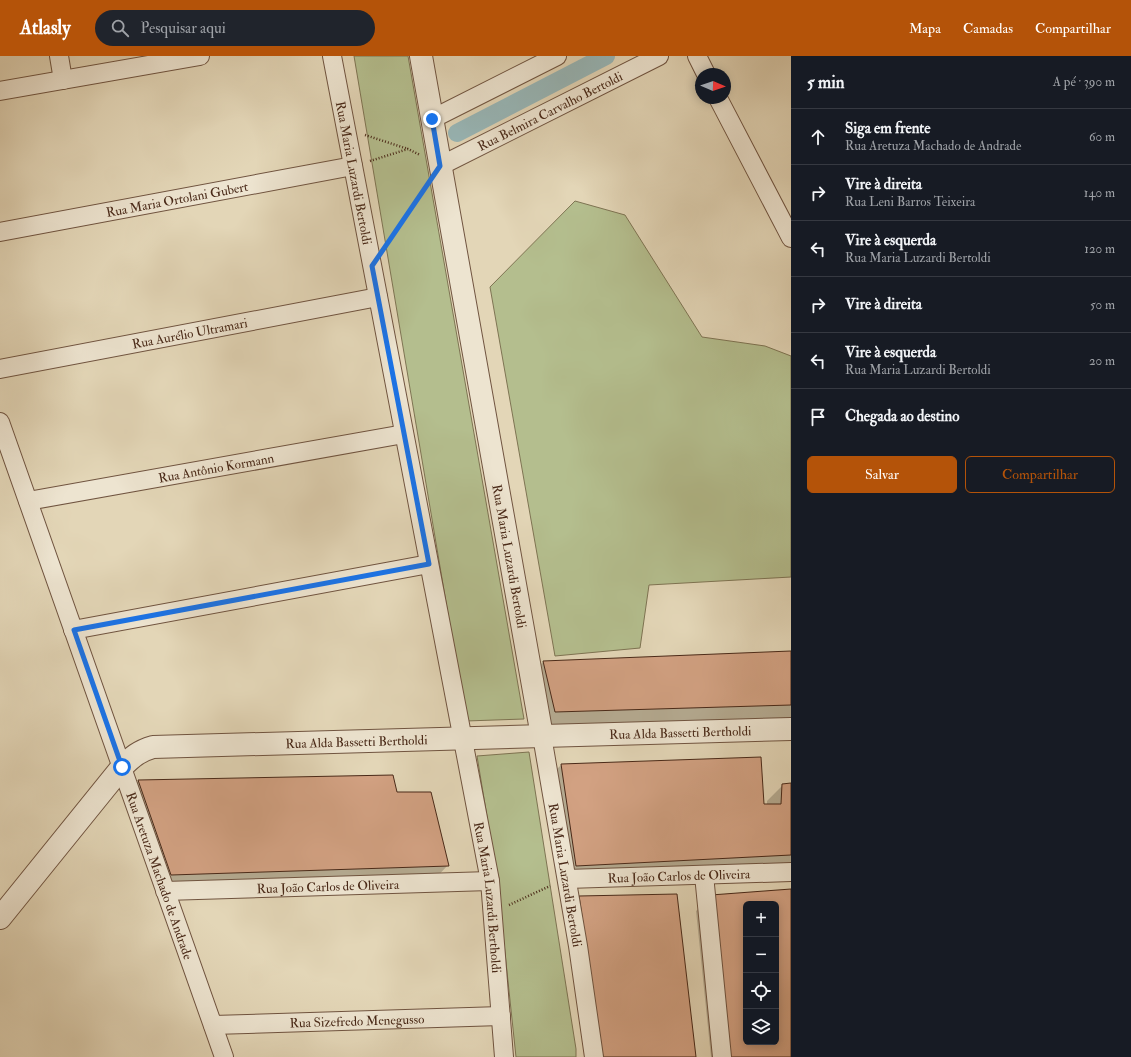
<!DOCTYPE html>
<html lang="pt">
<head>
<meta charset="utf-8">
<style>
  body { margin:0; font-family:"IM FELL Double Pica",serif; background:#20242c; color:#f1f3f6 }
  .controls { position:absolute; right:12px; bottom:12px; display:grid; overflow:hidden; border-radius:6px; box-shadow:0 2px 10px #0003 }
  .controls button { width:36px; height:36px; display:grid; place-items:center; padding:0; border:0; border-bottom:1px solid #363941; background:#171b24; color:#f1f3f6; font:20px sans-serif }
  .compass { position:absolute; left:695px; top:12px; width:36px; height:36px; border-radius:50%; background:#171b24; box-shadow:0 2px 10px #0003; rotate:92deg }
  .stop { position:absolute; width:12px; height:12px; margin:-9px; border:3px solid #1a73e8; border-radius:50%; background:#fff }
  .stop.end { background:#1a73e8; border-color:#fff; box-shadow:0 1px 4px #0008 }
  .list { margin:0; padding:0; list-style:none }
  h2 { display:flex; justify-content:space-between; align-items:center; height:52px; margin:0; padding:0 16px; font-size:17px }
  h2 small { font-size:13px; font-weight:400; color:#9ea1a6 }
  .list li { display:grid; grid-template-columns:26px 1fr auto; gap:12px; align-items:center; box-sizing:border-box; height:56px; padding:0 16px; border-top:1px solid #363941 }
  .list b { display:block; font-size:15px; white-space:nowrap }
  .list p { margin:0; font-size:13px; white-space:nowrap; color:#9ea1a6 }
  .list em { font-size:13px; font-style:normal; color:#9ea1a6 }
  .actions { display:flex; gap:8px; padding:12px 16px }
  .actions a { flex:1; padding:9px 0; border:1px solid #b45309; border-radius:6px; text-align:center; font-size:14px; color:#b45309 }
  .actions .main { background:#b45309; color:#fff }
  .icon { flex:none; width:22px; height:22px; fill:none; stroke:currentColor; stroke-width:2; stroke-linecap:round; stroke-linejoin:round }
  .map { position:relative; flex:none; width:791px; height:1001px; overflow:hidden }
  header { display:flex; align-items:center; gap:24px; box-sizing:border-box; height:56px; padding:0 20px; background:#b45309; color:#fff }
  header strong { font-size:19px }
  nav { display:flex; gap:22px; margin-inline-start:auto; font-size:14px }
  .search { width:280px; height:36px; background:#20242c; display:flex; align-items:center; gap:10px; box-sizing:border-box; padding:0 14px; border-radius:22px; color:#9ea1a6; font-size:15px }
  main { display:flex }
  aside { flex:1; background:#171b24 }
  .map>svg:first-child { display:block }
</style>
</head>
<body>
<header>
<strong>Atlasly</strong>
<div class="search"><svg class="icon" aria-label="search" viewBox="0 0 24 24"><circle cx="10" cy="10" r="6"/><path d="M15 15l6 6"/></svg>Pesquisar aqui</div>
<nav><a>Mapa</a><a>Camadas</a><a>Compartilhar</a></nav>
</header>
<main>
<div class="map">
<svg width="791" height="1001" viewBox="0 0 791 1001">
  <rect width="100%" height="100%" fill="#e3d6b7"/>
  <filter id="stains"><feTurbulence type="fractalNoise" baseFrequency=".005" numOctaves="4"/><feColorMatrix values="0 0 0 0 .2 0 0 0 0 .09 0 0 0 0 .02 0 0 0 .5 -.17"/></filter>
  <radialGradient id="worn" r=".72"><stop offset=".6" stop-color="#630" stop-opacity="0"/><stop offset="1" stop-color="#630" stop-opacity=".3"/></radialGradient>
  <path fill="#b4be8e" stroke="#7e7453" d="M354 0H408L524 663 466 665Z
    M575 145 625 159 702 281 765 290 791 300V521L649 529 640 592 555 600 490 231Z
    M529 696 576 993V1001H516L497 821 477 700Z"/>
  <path fill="#0003" fill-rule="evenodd" d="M791 596V664L540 671 528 621 543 606Z
    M561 709 763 749H767V745L783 729 791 728V813L561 825 546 724Z
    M392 720 396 737 448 809 433 825 156 834 123 740 138 725Z
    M791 834V1001H711L696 855 712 840ZM746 848H776V986H746Z
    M676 839 695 1001H585L564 857 579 841Z"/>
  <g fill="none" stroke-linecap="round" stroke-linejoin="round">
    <path stroke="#98b7b8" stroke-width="18" d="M457 77 606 0"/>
  </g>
  <path fill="#d2a182" stroke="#492918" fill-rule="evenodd" d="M791 595V649L555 656 543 605Z
    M761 701 764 748H781L782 728 791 727V799L576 810 561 708Z
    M393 719 397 736H431L449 810 171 819 138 724Z
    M791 833V1001H727L711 839ZM746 848H776V986H746Z
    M677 838 696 1001H603L579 840Z"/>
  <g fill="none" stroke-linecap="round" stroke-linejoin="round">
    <defs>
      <g id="minor">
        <path d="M59 0 63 24"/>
        <path id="s1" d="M332 0 490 825 504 1001"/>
        <path d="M697 0 706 18"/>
        <path d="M0 35 200 0"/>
        <path d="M718 42 791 182"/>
        <path d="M432 63 557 0"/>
        <path id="s2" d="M440 110 659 0"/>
        <path id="s3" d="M0 176 353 110"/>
        <path id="s4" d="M0 313 378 241"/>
        <path id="s5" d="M0 366 224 1001"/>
        <path id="s6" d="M28 445 404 378"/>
        <path d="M73 574 429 508"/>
        <path id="s7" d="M542 680 578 890 594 1001"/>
        <path d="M704 819 722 1001"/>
        <path id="s8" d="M567 823 791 816"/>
        <path id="s9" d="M165 835 490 825"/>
        <path id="s10" d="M213 969 501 960"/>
      </g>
      <g id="tertiary">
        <path id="s11" d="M421 0 542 680"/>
        <path id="s12" d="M0 862 122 711C132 701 139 695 153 691L791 673"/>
      </g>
    </defs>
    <use href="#minor" stroke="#705440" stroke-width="20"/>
    <use href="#tertiary" stroke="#705440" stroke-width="24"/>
    <path stroke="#492918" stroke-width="2.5" stroke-dasharray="1 2" stroke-linecap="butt" d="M365 79 408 93
      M370 105 408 93 420 99
      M386 190 425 133
      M509 849 550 830"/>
    <use href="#minor" stroke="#ede4d0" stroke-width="18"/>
    <use href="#tertiary" stroke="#ede4d0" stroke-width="22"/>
  </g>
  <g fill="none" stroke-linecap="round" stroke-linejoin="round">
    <path stroke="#1a73e8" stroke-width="5" d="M122 711 74 574 429 508 372 210 440 110 432 63"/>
  </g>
  <g text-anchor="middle" stroke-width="3.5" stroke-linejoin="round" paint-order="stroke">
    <g font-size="13" fill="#492918" stroke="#ede4d0">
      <text dy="5" stroke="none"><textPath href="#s2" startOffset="123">Rua Belmira Carvalho Bertoldi</textPath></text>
      <text dy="5" stroke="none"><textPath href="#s1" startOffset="119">Rua Maria Luzardi Bertoldi</textPath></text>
      <text dy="5" stroke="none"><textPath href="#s3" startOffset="180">Rua Maria Ortolani Gubert</textPath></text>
      <text dy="5" stroke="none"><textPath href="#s4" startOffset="193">Rua Aurélio Ultramari</textPath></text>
      <text dy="5" stroke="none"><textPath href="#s6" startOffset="191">Rua Antônio Kormann</textPath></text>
      <text dy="5" stroke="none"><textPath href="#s11" startOffset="508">Rua Maria Luzardi Bertoldi</textPath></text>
      <text dy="5" stroke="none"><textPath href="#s12" startOffset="759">Rua Alda Bassetti Bertholdi</textPath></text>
      <text dy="5" stroke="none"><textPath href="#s12" startOffset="435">Rua Alda Bassetti Bertholdi</textPath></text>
      <text dy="5" stroke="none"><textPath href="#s5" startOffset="481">Rua Aretuza Machado de Andrade</textPath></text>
      <text dy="5" stroke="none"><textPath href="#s7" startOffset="141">Rua Maria Luzardi Bertoldi</textPath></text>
      <text dy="5" stroke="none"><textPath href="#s8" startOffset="112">Rua João Carlos de Oliveira</textPath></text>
      <text dy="5" stroke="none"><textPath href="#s9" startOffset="163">Rua João Carlos de Oliveira</textPath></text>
      <text dy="5" stroke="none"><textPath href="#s1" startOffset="856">Rua Maria Luzardi Bertholdi</textPath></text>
      <text dy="5" stroke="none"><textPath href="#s10" startOffset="144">Rua Sizefredo Menegusso</textPath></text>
    </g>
  </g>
  <rect width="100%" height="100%" filter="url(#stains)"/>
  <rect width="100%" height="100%" fill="url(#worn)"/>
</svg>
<div class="controls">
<button>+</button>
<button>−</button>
<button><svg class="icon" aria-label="locate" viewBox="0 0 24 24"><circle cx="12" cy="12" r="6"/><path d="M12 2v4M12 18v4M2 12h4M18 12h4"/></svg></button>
<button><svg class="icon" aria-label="layers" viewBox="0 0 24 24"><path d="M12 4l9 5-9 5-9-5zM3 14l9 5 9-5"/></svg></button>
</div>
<svg class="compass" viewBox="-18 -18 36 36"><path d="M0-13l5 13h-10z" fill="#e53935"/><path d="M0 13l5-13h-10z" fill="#9ea1a6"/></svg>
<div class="stop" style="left:122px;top:711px"></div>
<div class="stop end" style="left:432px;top:63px"></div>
</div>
<aside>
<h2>5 min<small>A pé · 390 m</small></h2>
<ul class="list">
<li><svg class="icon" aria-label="ahead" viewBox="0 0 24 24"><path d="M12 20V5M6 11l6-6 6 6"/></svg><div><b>Siga em frente</b><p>Rua Aretuza Machado de Andrade</p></div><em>60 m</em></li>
<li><svg class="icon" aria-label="right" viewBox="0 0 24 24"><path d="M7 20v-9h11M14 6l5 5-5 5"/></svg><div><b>Vire à direita</b><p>Rua Leni Barros Teixeira</p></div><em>140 m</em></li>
<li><svg class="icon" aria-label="left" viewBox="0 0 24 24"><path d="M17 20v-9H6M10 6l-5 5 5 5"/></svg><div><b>Vire à esquerda</b><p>Rua Maria Luzardi Bertoldi</p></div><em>120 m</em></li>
<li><svg class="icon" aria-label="right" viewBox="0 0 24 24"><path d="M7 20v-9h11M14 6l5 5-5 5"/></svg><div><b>Vire à direita</b></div><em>50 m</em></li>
<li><svg class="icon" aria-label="left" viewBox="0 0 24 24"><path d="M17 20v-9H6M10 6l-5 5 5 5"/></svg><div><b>Vire à esquerda</b><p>Rua Maria Luzardi Bertoldi</p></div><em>20 m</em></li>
<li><svg class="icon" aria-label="arrive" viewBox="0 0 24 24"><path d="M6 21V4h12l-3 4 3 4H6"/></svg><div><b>Chegada ao destino</b></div></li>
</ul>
<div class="actions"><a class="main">Salvar</a><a>Compartilhar</a></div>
</aside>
</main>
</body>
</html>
